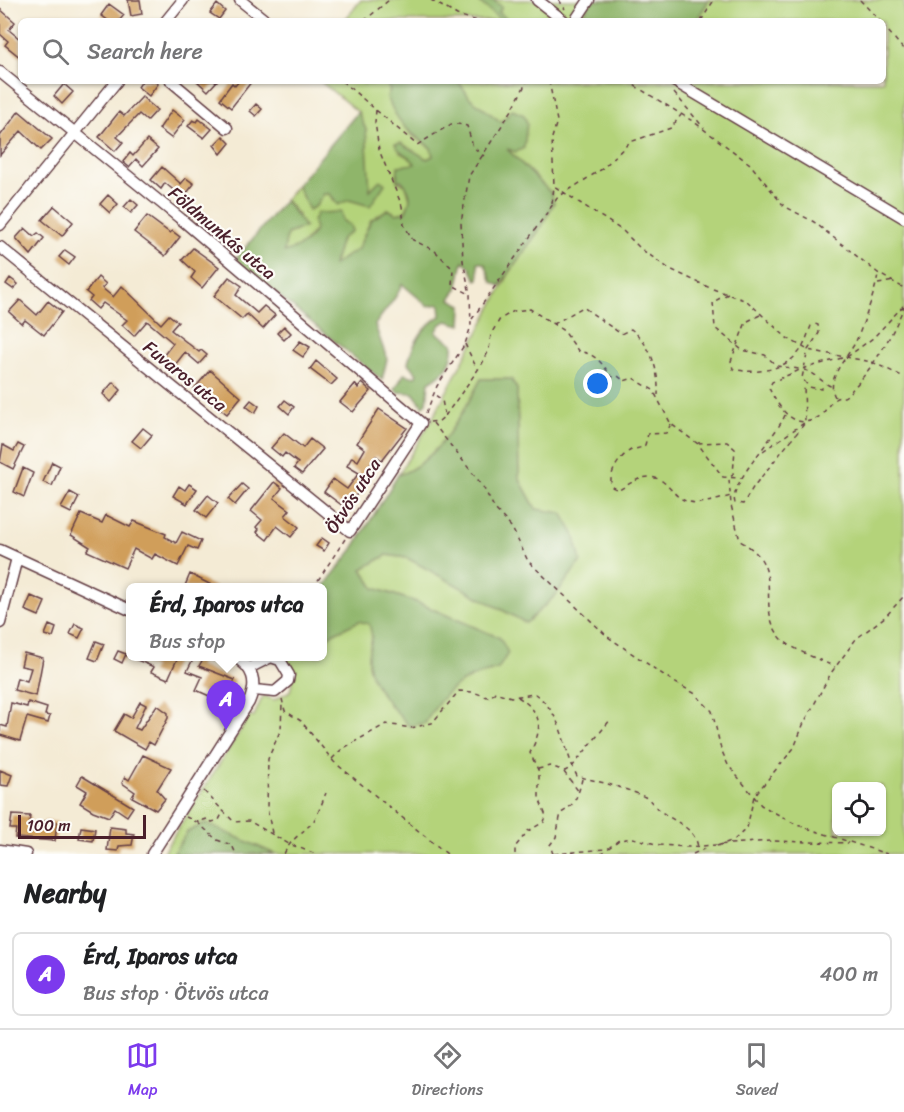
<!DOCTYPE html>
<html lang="en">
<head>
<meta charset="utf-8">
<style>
  body { margin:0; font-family:Sriracha,sans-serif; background:#f2f2f2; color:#202124 }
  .controls { position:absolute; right:18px; bottom:18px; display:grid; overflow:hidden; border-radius:9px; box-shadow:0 2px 4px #0004 }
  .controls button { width:54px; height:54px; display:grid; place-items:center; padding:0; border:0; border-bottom:2px solid #e0e0e0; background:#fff; color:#202124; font:30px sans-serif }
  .scale { position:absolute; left:18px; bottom:15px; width:128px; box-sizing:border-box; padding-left:6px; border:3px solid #4a1f2b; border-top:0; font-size:16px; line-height:21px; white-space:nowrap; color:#4a1f2b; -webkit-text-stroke:4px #fdfcf7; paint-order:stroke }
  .you { position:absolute; left:598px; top:384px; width:21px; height:21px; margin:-15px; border:4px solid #fff; border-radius:50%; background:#1a73e8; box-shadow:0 0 0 9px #1a73e833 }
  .badge { display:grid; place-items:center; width:39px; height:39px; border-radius:50%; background:#7c3aed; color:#fff; font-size:20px; font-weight:700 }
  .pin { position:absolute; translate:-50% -50px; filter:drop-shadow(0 2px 3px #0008) }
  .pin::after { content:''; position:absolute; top:32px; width:21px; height:18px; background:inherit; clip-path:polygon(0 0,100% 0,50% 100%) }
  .popup { position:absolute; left:126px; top:583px; width:201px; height:78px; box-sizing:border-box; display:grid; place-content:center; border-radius:9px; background:#fff; filter:drop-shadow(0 2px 4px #0005); font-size:20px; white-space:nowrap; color:#757577 }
  .popup b { font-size:22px; color:#202124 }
  .popup::after { content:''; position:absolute; left:50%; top:100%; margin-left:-12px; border:12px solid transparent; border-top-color:#fff }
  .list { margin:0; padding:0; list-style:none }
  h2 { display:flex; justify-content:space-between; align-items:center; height:78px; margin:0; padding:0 24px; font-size:26px }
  h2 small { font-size:20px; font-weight:400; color:#757577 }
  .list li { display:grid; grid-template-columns:39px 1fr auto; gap:18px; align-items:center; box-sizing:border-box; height:84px; margin:0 12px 12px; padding:0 12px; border:2px solid #e0e0e0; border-radius:9px }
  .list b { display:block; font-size:22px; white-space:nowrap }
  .list p { margin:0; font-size:20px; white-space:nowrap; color:#757577 }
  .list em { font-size:20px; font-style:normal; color:#757577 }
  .icon { flex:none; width:33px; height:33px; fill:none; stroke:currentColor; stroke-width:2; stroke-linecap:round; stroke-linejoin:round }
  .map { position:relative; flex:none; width:904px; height:854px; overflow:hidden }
  .search { position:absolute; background:#fff; box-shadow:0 2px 4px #0004; left:18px; right:18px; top:18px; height:66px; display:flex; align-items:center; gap:15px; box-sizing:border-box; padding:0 21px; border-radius:9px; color:#757577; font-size:22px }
  .sheet { height:174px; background:#fff }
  nav { display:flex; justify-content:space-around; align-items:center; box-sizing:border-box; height:84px; border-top:2px solid #e0e0e0; background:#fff; font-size:16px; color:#757577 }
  nav a { display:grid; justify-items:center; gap:3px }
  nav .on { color:#7c3aed }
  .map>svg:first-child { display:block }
</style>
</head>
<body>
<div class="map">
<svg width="904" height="854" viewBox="0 0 904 854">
  <rect width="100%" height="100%" fill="#fdfcf7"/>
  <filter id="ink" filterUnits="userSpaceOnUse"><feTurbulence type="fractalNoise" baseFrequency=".0167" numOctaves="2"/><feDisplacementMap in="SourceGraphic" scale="12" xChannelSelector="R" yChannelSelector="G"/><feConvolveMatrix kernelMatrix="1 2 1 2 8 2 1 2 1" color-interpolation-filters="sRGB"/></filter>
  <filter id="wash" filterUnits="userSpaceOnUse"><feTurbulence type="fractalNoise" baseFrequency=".008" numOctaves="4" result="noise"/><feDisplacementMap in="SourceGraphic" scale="24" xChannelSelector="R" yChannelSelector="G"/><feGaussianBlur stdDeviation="1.35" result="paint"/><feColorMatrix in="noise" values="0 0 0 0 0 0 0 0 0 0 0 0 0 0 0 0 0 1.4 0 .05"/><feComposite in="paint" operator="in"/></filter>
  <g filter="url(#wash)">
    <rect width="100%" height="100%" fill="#f4ebd5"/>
    <path fill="#b4d37a" stroke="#7f7952" stroke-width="1.5" fill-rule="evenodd" d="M361 0H593L584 13 593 21H344Z
      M709 0H904V854H162L249 717 254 716 262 698 265 696 274 700 290 691 293 680 285 657 322 656V639L359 621 369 624 374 638 368 661 373 677 390 706 425 723C445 688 459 679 498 669L500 638 416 602 374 588 362 569 387 555 407 558 439 573 536 509 519 478 517 389 511 379H481C463 414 437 463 398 475L430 423 509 274 542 226 551 193 505 147 501 122 470 98 458 81H883V21H696ZM836 786H882V832H836Z
      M320 81H360L371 84 386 82 410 134 431 148 433 156 427 159 399 152 412 159 415 165 398 167 397 181 406 185 411 202 405 212 396 214 388 209 371 220 358 249 332 266 341 239 315 230 299 248 283 252 287 234 296 231 298 215 285 200 297 185 309 210 316 206 323 194H330L333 201 349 200 370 206 366 130 358 112Z"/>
    <path fill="#8fb56a" stroke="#6c6a4a" stroke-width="1.5" d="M477 0H493L502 7 499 12 509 21H502Z
      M593 0H709L696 21H593L584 13Z
      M360 81H458L470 98 501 122 512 110 524 115 527 123 524 148 516 152 507 149 551 193 554 203 542 226 500 286 492 282 485 264 478 262 479 279 476 280 470 267 463 261 457 289 450 299 462 305 461 325 447 321 441 324 436 332 453 344C454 363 445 373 429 382L427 403 423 406 413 393 397 392 395 389 404 374 415 377 417 374 408 363C412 345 424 324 441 316L440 304 428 306 402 284C397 300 383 311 375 325L387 359 382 380 235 260 285 200 305 227 287 234 284 252C298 248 308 243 315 230L313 221 317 213 341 212 343 221 350 225 352 231 341 239 333 265 358 249 371 220 388 209 396 214 405 212C412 200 412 191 401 180L397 181 398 166 415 164C410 155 400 155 395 144L401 143 427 159 433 156 431 148C407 130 400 127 387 97L390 90 386 83 364 84Z
      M358 112 366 130 370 190 380 180 385 184 370 206 349 200 338 205 330 194H324L316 206 309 210 297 185Z
      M481 379H511L517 389 519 478 536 509 562 513 574 534 581 561 555 596 526 623 407 558 387 555 362 569 374 588 416 602 500 638 508 653 498 669C459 679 445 689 425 723L409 726C395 711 368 682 368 661 367 644 376 645 369 624L359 621 322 639V589L353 549 398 475C437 463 463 413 481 379Z
      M205 823 275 854H173L187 832Z"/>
    <g id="blocks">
      <path fill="#d09e5a" d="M128 0H140L142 14 131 16Z
        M109 4 124 15 119 21H109L101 15Z
        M217 4 225 11 219 19 210 13Z
        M0 9 15 22 9 30 21 40V58L5 45 8 41 0 34Z
        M142 81H154L158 84 149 96 138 87Z
        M197 81H217L208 91Z
        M239 81H252L231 108 220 99 232 83 235 86Z
        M64 84 73 92 62 104 54 96Z
        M142 97 157 110 147 121 139 114 117 137 123 142 115 151 99 137 119 112 124 116Z
        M256 104 262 109 256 116 250 111Z
        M172 110 185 120 171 138 159 129Z
        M19 111 52 139 41 150 21 131 0 155V136Z
        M199 119 212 129 204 138 188 126 193 120 197 122Z
        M223 136 230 143 221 154 214 145Z
        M147 140 158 149 143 166 136 159 129 167 123 162 130 153 133 156Z
        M162 167 181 184 186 178 194 184 183 198 165 183 161 189 151 180Z
        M108 195 118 204 110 213 100 204Z
        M131 199 138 205 131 213 124 207Z
        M54 206 73 222 62 236 42 220Z
        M147 216 170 233 172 231 180 237 165 256 134 232Z
        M25 228 34 236 38 233 44 238 31 255 16 238Z
        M193 248 219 267 202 288 191 278 195 272 182 260Z
        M65 250 75 257 69 265 59 257Z
        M98 277 106 284 102 288 113 297 122 286 161 324 169 315 178 322 171 330 199 352 201 350 207 355 199 364 185 352 171 370 164 365 168 360 163 356 173 343 147 321 134 336 122 325 127 320 103 303 98 309 89 301 92 297 86 292Z
        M229 277 242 286 236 295 257 313 264 306 275 315 263 329 247 314 242 319 214 296Z
        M10 278 18 284 13 289 6 284Z
        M20 300 37 315 48 301 62 312 44 335 25 320 22 324 9 312Z
        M284 326 291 333 284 340 277 333Z
        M300 341 310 347 303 357 293 350Z
        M316 361 337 379 331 385 310 369Z
        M210 370 241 397 227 414 194 389Z
        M113 382 121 390 111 402 103 394Z
        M362 383 371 391 353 412 340 402 355 384 358 388Z
        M251 400 259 406 255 413 246 406Z
        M285 400 294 407 289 414 280 406Z
        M379 409 407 428 382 460 376 456 368 469 372 471 347 509 324 492 333 479 347 489 359 473 347 466 352 457 358 461 365 449 357 443Z
        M143 428 152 435 141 448 132 441Z
        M284 433 303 448 310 439 323 449 302 474 294 468 298 463 285 453 282 457 271 448Z
        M18 444 24 447 13 469 0 462 3 445 14 451Z
        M52 462 60 466 52 486 43 482Z
        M23 468 33 473 24 497 14 492Z
        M274 482 282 488 274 498 290 510 285 516 299 527 291 537 277 526 267 540 257 532 259 529 256 527 262 520 251 511Z
        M189 484 197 489 187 504 173 496 179 486 185 490Z
        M242 484 248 489 235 505 228 499Z
        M70 492 79 497 71 513 61 508Z
        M208 495 218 503 206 518 196 510Z
        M81 514 102 523 106 515 130 527 134 521 166 534 165 537 176 543 182 532 201 541 197 550 188 546 178 566 155 554 152 559 134 549 125 568 87 551 90 547 71 535Z
        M322 538 329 543 324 551 316 546Z
        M190 574 217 588H184Z
        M31 596 45 602 39 616 25 610Z
        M75 624 84 628 79 638 70 634Z
        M49 625 56 628 53 637 45 635Z
        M96 641 104 644 97 661 89 658Z
        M118 651 126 654 122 663 114 659Z
        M24 653 43 658 36 696 14 690 17 678 27 681 31 668 21 666Z
        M130 657H178L168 679 151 672 154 667Z
        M194 657 203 659 199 666 235 680 223 706 212 701 214 698 196 690 202 677 187 671Z
        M28 702 47 708 45 715 50 716 48 723 27 717 20 741 0 735V725L7 727 11 703 27 707Z
        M140 702 146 705 135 728 140 730 157 705 168 713V718L154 745 149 742 145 749 114 731 124 714 131 718Z
        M143 755 171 768 157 790 165 799 156 810 132 797 135 792 122 783 125 777 129 780Z
        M0 770 12 775 8 786 0 785Z
        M82 776 133 807 127 816 115 808 109 817 93 811 80 803 87 791 77 785Z
        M12 815 30 816 29 824 43 826 44 821 57 822 55 841 15 838 16 829H10Z
        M81 827 95 829 93 841 79 839Z
        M110 827 126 829V833L134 834 132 845 119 846 118 851 107 850Z"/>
    </g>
  </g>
  <g filter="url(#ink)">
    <use href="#blocks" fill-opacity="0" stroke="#643e44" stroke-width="1.5"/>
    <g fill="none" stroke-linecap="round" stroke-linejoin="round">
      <defs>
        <path id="minor" d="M240 0 266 21
          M537 0 564 21
          M166 21 183 0
          M575 21 589 0
          M0 72 181 219 421 423 350 531 0 247
          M171 81 227 128
          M674 81 904 218
          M0 225 117 81
          M0 550 130 610
          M0 623 17 558
          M249 668 271 657 280 660 289 675 288 681 275 692 254 690
          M0 850 26 854
          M152 854 249 702C258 681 253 668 234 656"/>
      </defs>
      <use href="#minor" stroke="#643e44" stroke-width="13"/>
      <path stroke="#643e44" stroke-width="1.5" stroke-dasharray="4.5 4.5" stroke-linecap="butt" d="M431 0 457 15 478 21
        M559 0 565 9
        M860 0 880 21
        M364 21 389 0
        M701 21 714 0
        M883 25 904 50
        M342 81 417 145 453 123 467 126 473 147 484 156
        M549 81 557 121 552 138 554 186 623 231 641 249 668 268 710 288 747 301 787 338 808 350 872 362 904 377
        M627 81 694 122 750 164 784 206 814 222 878 273 904 288
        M674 93 704 128
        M376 110 375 122 379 150 402 206 404 225 413 240 435 251 453 269 452 285 470 294
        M552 203 554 187
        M878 284 894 281
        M728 294 713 302 715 328 742 350 765 355 777 366 799 369
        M760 315 746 322 731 361 733 369C756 375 788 370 802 348 806 341 808 333 811 326L815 324 818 325 819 333 808 350 802 378 809 387 821 389 826 384
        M472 319 558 197 602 169 630 142 671 128 681 115
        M554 324 583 307 621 334 631 329C651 345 659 370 658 395
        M465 344 477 369
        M847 357 873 338 904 305
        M842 358 802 369 772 382 769 388C779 409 796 433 820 416 826 411 829 403 835 399 839 396 843 399 847 395 870 372 893 336 904 306
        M804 370C817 373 821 383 833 387
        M835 397C825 379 847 358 855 343 860 334 879 281 878 273
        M426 413 437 386 465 344 471 326 470 294 463 261 461 223 469 176 512 110 527 81
        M785 415C777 436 728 483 735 503L743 504 754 486 805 423 804 385
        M445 416 482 364 489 350 491 334 500 319 514 311 530 309 564 331 579 352C595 352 603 365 612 377L618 376 624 381 633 378 653 390 671 424 698 444 723 477 742 478
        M430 422 439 421 445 416 442 400 435 395
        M433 423 482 485 495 509 512 528 528 561 608 637 674 682 694 693 712 711 721 749 728 765 761 805 797 825 887 854
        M671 424 666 433 648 434 645 445C640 449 637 448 631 450 620 456 607 475 612 487L619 490C633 482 646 471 662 481 669 486 673 493 680 498 695 508 715 500 731 496
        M698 443 727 442 735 449 733 474 729 479 731 505 740 541C789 568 753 605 781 638 790 649 821 660 835 667
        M763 451 804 423
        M313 588 345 539
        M282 699 285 711 301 721 334 762 447 854
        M332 759 342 749 386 724 411 728 432 723 459 691 473 692 490 698 495 692 511 697 535 694C564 715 562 747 577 776 599 782 624 787 645 797 651 800 654 806 659 810 672 821 696 827 698 848
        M538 769 550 766 565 771 572 767 611 719
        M564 772 579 792
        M204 791 234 822 249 821 289 844 316 854
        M186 817 197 822 207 819 212 822 219 820 222 814
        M197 822 217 840 232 845 236 854
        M272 833 267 808 268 759 281 729 282 704
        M717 846 734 840 747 828 754 796 794 748 803 725 831 673 856 639 886 616 904 596
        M284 854C291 839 301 834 312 823 317 818 323 800 326 793
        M515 854V847L528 831 544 822 546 816 539 798V772L530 753C543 728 543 713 518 697
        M553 854 550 845 556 837 561 813C575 806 579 793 582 779
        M554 854 605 849
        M601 854 619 840 633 838 660 845 688 847 771 841 849 843
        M693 854 706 848"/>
      <use href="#minor" stroke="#fff" stroke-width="10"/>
    </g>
  </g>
  <g text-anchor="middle" stroke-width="4.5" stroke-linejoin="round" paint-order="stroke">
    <g font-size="18" fill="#4a1f2b" stroke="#fdfcf7">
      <text transform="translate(222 233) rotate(40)" y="6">Földmunkás utca</text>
      <text transform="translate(185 376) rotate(39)" y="6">Fuvaros utca</text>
      <text transform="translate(353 496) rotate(-57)" y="6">Ötvös utca</text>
    </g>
  </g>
</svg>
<div class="controls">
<button><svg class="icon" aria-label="locate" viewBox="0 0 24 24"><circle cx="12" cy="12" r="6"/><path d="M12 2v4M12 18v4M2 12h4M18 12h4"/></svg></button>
</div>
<div class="scale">100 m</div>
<div class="you"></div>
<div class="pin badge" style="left:226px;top:730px">A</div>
<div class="popup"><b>Érd, Iparos utca</b>Bus stop</div>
<div class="search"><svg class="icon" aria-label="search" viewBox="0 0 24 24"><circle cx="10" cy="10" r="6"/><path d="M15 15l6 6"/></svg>Search here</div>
</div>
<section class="sheet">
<h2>Nearby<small></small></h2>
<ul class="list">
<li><span class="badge">A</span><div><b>Érd, Iparos utca</b><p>Bus stop · Ötvös utca</p></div><em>400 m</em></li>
</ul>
</section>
<nav>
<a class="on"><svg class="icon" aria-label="map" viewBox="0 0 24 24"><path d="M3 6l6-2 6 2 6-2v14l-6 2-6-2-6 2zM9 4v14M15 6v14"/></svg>Map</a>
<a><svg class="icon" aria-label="directions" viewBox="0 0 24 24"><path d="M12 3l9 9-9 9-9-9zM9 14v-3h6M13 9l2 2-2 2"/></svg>Directions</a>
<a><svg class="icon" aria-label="saved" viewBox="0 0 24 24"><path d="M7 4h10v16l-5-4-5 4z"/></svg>Saved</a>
</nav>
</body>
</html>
